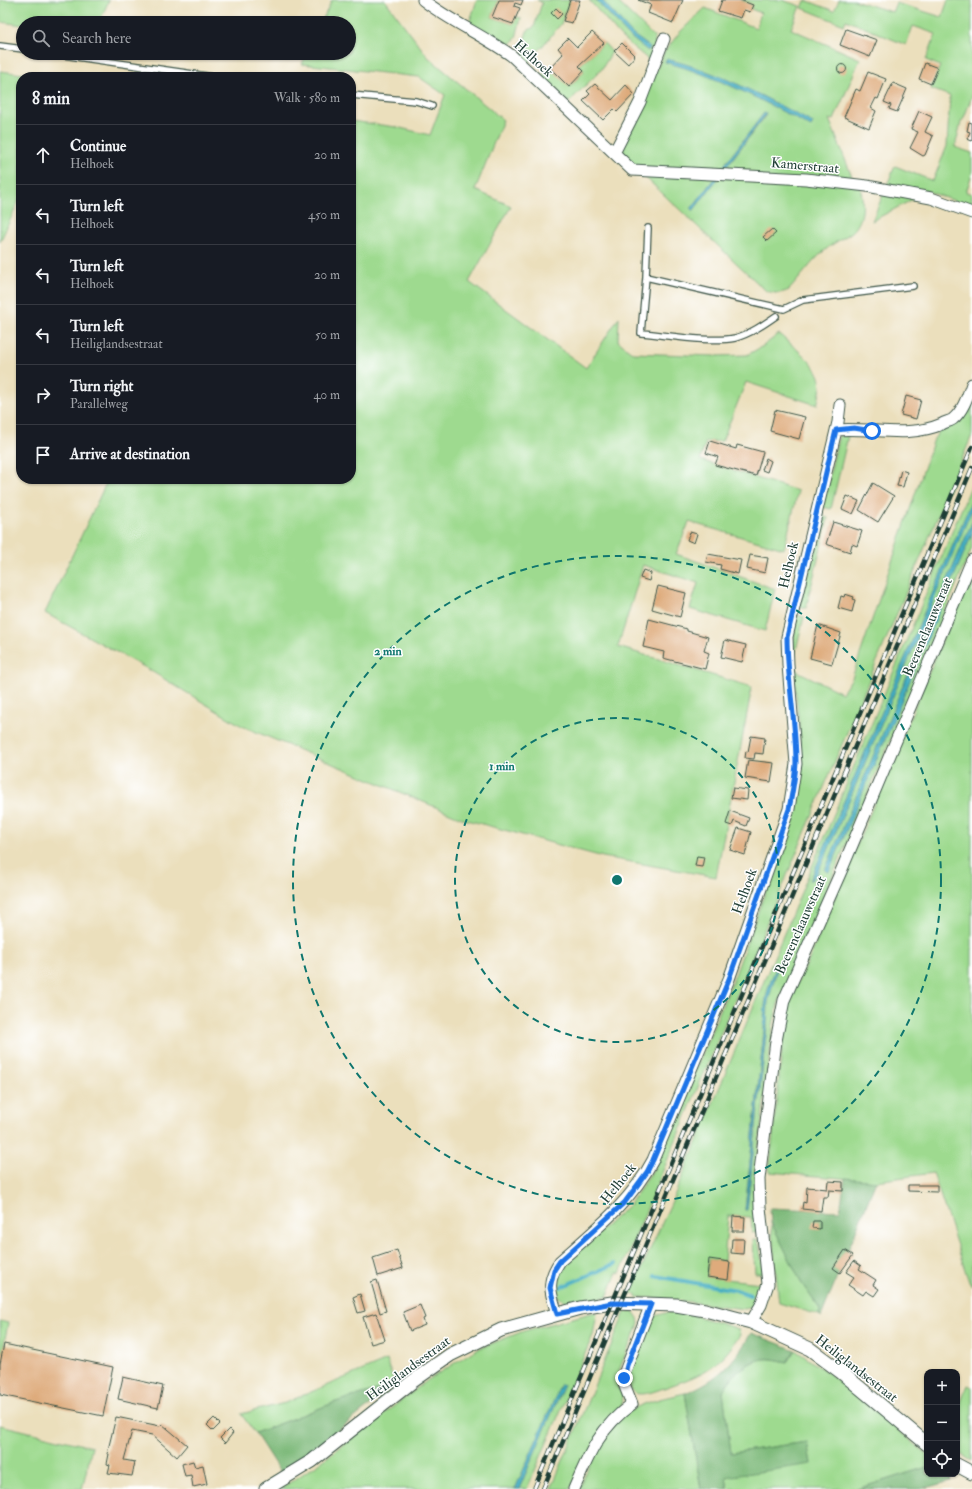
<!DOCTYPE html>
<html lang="en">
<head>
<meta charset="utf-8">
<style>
  body { margin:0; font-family:"IM FELL Double Pica",serif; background:#20242c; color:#f1f3f6 }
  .controls { position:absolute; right:12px; bottom:12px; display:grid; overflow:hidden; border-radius:8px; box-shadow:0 1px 3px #0004 }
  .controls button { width:36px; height:36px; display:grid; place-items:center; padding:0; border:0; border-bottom:1px solid #363941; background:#171b24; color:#f1f3f6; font:20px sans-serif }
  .stop { position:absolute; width:12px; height:12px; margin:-9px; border:3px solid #1a73e8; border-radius:50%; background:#fff }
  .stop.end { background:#1a73e8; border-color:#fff; box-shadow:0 1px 4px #0008 }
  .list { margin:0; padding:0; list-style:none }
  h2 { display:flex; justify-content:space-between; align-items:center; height:52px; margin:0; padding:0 16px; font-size:17px }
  h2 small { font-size:13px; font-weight:400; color:#9ea1a6 }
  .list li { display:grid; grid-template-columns:26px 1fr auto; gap:12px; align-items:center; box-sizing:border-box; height:60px; padding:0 16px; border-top:1px solid #363941 }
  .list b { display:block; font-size:15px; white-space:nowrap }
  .list p { margin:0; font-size:13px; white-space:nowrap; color:#9ea1a6 }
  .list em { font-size:13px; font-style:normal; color:#9ea1a6 }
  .icon { flex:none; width:22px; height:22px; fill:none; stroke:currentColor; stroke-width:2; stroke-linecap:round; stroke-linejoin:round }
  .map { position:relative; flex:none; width:972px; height:1489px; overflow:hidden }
  .search { position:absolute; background:#171b24; box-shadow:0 1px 3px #0004; left:16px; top:16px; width:340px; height:44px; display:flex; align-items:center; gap:10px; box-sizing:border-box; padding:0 14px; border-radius:22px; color:#9ea1a6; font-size:15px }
  .panel { position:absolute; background:#171b24; box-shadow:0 1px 3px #0004; left:16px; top:72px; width:340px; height:412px; border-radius:16px }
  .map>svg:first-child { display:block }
</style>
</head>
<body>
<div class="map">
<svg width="972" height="1489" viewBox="0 0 972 1489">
  <rect width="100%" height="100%" fill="#fff"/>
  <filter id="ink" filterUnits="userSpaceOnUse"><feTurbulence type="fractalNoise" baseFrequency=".025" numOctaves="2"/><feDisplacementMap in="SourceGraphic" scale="8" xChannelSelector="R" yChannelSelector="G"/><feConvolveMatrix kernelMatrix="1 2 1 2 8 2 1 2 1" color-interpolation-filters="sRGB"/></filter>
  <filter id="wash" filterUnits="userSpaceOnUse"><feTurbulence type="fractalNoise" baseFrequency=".012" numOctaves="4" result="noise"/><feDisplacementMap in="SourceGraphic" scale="16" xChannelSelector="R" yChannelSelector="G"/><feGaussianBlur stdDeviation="0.9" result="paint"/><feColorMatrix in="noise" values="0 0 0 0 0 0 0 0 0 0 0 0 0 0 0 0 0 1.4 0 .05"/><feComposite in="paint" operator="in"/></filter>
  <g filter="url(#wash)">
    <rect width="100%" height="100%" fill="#ebdfbc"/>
    <path fill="#9eda8f" stroke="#5e8c62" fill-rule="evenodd" d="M0 0H109L99 23H23V25L0 22Z
      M332 0H385L428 57 503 120 475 190 511 206 469 282 586 368 619 317 618 341 633 353 715 356 747 355 763 346 779 334C793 347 815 361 820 380 822 388 819 397 817 405L746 382 722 441 706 442 700 460 798 491 784 549 689 522 676 554 775 589 765 631 690 609 698 583 643 565 618 647 752 687 716 877 603 857 464 819 242 726 146 668 45 613 108 479H351V121L396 127 430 135 445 95 419 77 302 64 307 53H349V23H321Z
      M477 0H499L492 17 513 24 517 17 521 18 516 38 511 44H506L469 24Z
      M537 0H570L561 24 529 62C518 51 523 45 527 31L534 27 542 3Z
      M589 0H616L654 37 656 48 650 61 621 37Z
      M740 0H782L800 6 791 29 860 59 834 120 829 119 854 182 858 181C864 197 866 219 852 232 843 239 832 243 824 251 811 262 801 277 789 290 780 294 774 294 765 290L628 161 623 151V145L665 51 680 32 705 8 756 28 761 13 751 9 753 5ZM764 113 766 115 693 211 691 209Z
      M839 0H854L892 12 896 3 942 17 948 0H972V96L964 118 961 122 955 147 972 153V174L966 192 972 194V207L924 190 921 195 872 221 895 166 933 181 947 146 950 96 931 89 940 66 926 60 936 34 913 26 906 45 846 20 844 25 802 8 805 1H808L834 11Z
      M604 43 612 52 601 70 568 103 542 76 550 68 570 87 584 71 579 66Z
      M0 71 38 76 21 77V196L0 242Z
      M972 395V435L620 1273 617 1272 607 1297C598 1298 587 1301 577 1302 545 1304 556 1276 568 1261L629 1205 653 1171 735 975 778 857 796 800 799 781 801 760 799 724 792 659 796 615 804 617 794 658 797 671 842 693 852 678 934 439 941 428 960 422Z
      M839 435 848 436 831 509 822 507Z
      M972 484V548L778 1004 773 1025 755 1178 759 1232 752 1233 751 1217 728 1216 724 1261 709 1259 707 1277 761 1283 763 1287 752 1307 744 1309 661 1298 636 1297V1294H630L672 1201ZM767 1026 747 1209 745 1210 764 1031Z
      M820 516 828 518 806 608 798 606Z
      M972 570V1287L969 1282 933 1173 876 1181 769 1172 787 1003 808 962Z
      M771 1222 802 1284 820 1309 819 1315 779 1303Z
      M753 1240H758L764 1273H755Z
      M633 1311 638 1318 639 1324C634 1337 619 1365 618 1377 618 1388 625 1395 622 1405L570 1489H551L625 1312Z
      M595 1312 597 1314 593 1335 527 1489H280L321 1462 428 1380 475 1350 524 1331Z
      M669 1312 693 1315 736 1328 739 1330 740 1335C718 1369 701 1375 664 1388 655 1391 644 1396 634 1393L629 1385V1375L649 1324 655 1316Z
      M0 1321 8 1323 0 1364Z
      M795 1350 830 1374 927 1454V1467L857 1489H728L726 1477 811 1463 807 1442 731 1453 723 1392C728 1379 745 1363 759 1360 768 1357 778 1360 787 1362Z
      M387 1360 395 1386 386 1387 336 1402 255 1433 241 1414 285 1403Z
      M968 1385 972 1387V1461L957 1452V1411Z
      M685 1393 701 1489H579C593 1457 608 1417 644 1404 657 1399 672 1396 685 1393Z
      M0 1425 92 1447 82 1489H0Z"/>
    <path fill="#7eba7a" stroke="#4e7c57" d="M845 1178 876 1181 821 1317 819 1315 820 1309 802 1284 771 1222 770 1208 840 1211Z
      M751 1333 795 1350 787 1362C778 1360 768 1357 759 1360 745 1363 728 1379 723 1392L731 1453 807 1442 811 1464 726 1477 728 1489H701L685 1393C718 1380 734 1363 751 1333Z
      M395 1386 296 1463 280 1472 255 1433 336 1402 386 1387Z
      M927 1467V1474H949L951 1481 921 1489H857Z"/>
    <path fill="#44aec3" stroke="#32767c" d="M596 0H602L632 34 650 47 648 51 629 36Z
      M666 59C719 71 766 98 813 123L811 127C764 101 717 76 665 62Z
      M764 113 766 114 693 211 691 209Z
      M972 500V509L827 853 816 875 810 881Z
      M972 522V534L829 872 825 870Z
      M779 962 768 1002 767 1025 747 1210H745L764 1031C764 1002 766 988 779 962Z
      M561 1384 564 1385 519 1489H515Z"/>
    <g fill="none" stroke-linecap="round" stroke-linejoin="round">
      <path stroke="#44aec3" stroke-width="4" d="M655 1276 736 1290 750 1295
        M561 1287 615 1264"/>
    </g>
    <g id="blocks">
      <path fill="#deab7c" d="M499 0H523L521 5 515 3 514 6 520 8 513 24 492 17Z
        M570 0H580L572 23 563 21Z
        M638 0H683L673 23 648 13 651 5Z
        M722 0H740L753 5 750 12 744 10 741 18 718 11Z
        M556 8 562 14 557 19 551 13Z
        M846 29 877 40 870 57 840 45Z
        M592 32 604 43 579 66 584 71 569 87 550 68 563 54 558 48 568 38 577 47Z
        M622 43 635 56 628 64 614 51Z
        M925 63 938 68 931 84 919 79Z
        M837.5 69a4.5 4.5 0 1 1 9 0a4.5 4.5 0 1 1-9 0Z
        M868 72 886 79 878 99 876 98 871 108 876 111 869 128 844 117 856 89 860 91Z
        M893 83 907 89 897 112 889 109 891 105 884 102Z
        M595 84 612 100 626 85 634 94 617 112 614 109 603 120 583 101 590 94 587 91Z
        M919 111 932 117 925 132 933 136 925 155 923 156 910 148 918 132 911 129Z
        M969 122 972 123V141L967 139 970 132 967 131Z
        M772 229 776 233 767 241 763 237Z
        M906 396 921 400 916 419 901 415Z
        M775 410 805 417 799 439 770 431Z
        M710 441 736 449 737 445 763 452 756 476 715 465 718 457 706 453Z
        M766 458 771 461 767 472 762 470Z
        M901 470 907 472 903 487 897 486Z
        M873 483 894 496 878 522 859 510Z
        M847 496 859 501 853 514 842 509Z
        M833 522 862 531 857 546 852 544 850 552 826 544Z
        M690 532 697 534 694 543 687 540Z
        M708 554 741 560 738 574 720 569 721 565 706 562Z
        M750 555 768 558 765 573 747 569Z
        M643 570 651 573 649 581 640 578Z
        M658 586 686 593 680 617 652 609Z
        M845 594 854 597 853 599 855 600 852 612 838 608 841 596 844 597Z
        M649 619 687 629V631L708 637 704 651 709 653 705 669 663 658 664 652 643 647Z
        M818 625 841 633 832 664 810 658Z
        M725 640 746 645 742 662 721 657Z
        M751 736 765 738 763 754 755 753 754 759 745 758 746 751 748 752Z
        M748 760 774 763 771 782 745 778Z
        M733 788 748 790 747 800 731 798Z
        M730 811 749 818 746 826 734 821 732 826 726 824Z
        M738 828 751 832 745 855 730 850Z
        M697 856 704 857 702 867 695 866Z
        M828 1181 843 1182V1191L829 1190 828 1197H823L821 1211 802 1209 803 1202 806 1203 807 1187 827 1189Z
        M908 1185H937V1192L908 1191Z
        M733 1216 745 1217 744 1231H732Z
        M813 1221H820V1229L812 1228Z
        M732 1239H744L743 1254 731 1253Z
        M397 1250 403 1268 378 1276 373 1258Z
        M845 1250 853 1255 840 1273 833 1268Z
        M709 1259 730 1262 728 1280 707 1277Z
        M854 1261 861 1266 859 1269 876 1280 873 1285 879 1289 874 1296 866 1291 863 1295 848 1285 854 1277 846 1272Z
        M377 1280 386 1311 380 1313 371 1282Z
        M360 1294 365 1311 358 1313 353 1297Z
        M420 1305 425 1318 423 1319 425 1325 410 1331 403 1312Z
        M376 1313 385 1340 371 1344 363 1317Z
        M4 1344 113 1367 103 1416 0 1395V1364Z
        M123 1377 163 1386 158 1408 118 1399Z
        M116 1417 160 1426 162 1424 187 1445 177 1457 152 1435 132 1431 124 1460 135 1462 132 1476 108 1473 110 1465 107 1464 109 1454H107Z
        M214 1418 220 1424 213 1431 207 1425Z
        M229 1429 233 1433 225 1443 220 1438Z
        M193 1461 195 1467 203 1465 207 1484 193 1487 191 1475 185 1476 182 1464Z"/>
    </g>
  </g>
  <g filter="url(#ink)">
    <use href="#blocks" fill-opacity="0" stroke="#3e5548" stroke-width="1"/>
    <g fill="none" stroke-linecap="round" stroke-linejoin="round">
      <defs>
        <path id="service" d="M0 46 23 49
          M49 53 214 77
          M351 95 416 101 432 106
          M646 277 648 228
          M776 316C763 325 750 334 735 338 711 343 666 335 641 333L646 277 784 309 803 300 913 286"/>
        <path id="minor" d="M423 0C451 22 483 35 512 56L632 170 806 179 867 186 931 198 972 213
          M614 153 640 102 664 39
          M836 430C872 427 907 439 942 424 945 422 951 421 953 419 963 411 968 395 972 384
          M557 1314C550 1291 546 1282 560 1261 594 1231 631 1202 653 1160L729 979 789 809 796 764 788 665 787 637 838 422 840 405
          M751 1322 761 1305 768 1284 760 1207 759 1179 776 1041 784 1000 842 869 972 560
          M574 1489C589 1454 600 1427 632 1404L624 1384V1374L651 1304"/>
        <path id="tertiary" d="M957 1465 972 1473
          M266 1489 312 1461 413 1381 450 1355 501 1330 580 1308 612 1303 676 1305 705 1310 751 1322 810 1349 841 1372 927 1444"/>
      </defs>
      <use href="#service" stroke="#3e5548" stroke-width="8"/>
      <use href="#minor" stroke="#3e5548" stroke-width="13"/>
      <use href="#tertiary" stroke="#3e5548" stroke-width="15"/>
      <use href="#service" stroke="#fff" stroke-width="5.5"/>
      <use href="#minor" stroke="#fff" stroke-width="11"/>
      <use href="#tertiary" stroke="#fff" stroke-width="13"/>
      <defs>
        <path id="rail" d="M534 1489 972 447
          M543 1489 972 468"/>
      </defs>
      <use href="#rail" stroke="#1f3d34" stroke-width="4.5"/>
      <use href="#rail" stroke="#fff" stroke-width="3" stroke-dasharray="9" stroke-linecap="butt"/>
    </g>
  </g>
  <g fill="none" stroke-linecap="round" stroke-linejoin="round" filter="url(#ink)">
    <path stroke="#1a73e8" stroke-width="5" d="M624 1378 627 1365 651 1304 612 1303 557 1314 550 1288 554 1270 560 1261 625 1202 647 1172 653 1160 729 979 789 809C792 794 795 779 796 763 796 721 787 679 787 637L836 430 854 428 872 431"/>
  </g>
  <g fill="none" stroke="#0f766e" stroke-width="2" stroke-dasharray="7 5">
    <circle cx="617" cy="880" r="162"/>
    <circle cx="617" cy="880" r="324"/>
  </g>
  <g text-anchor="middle" stroke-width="3" stroke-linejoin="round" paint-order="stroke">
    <g font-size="14" fill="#1f3d34" stroke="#fff">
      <text transform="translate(534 58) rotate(42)" y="5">Helhoek</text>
      <text transform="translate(805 165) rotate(5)" y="5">Kamerstraat</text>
      <text transform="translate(788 565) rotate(-77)" y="5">Helhoek</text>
      <text transform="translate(927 627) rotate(-67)" y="5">Beerenclaauwstraat</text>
      <text transform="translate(744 891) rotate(-70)" y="5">Helhoek</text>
      <text transform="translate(800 925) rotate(-66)" y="5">Beerenclaauwstraat</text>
      <text transform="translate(618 1183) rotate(-51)" y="5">Helhoek</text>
      <text transform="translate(408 1368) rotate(-36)" y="5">Heiliglandsestraat</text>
      <text transform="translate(857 1368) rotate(38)" y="5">Heiliglandsestraat</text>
    </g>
  </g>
  <circle cx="617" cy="880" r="6" fill="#0f766e" stroke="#fff" stroke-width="2"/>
  <g font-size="12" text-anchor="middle" font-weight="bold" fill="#0f766e" stroke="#fff" stroke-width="3" stroke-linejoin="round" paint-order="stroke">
    <text x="388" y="655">2 min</text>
    <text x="502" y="770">1 min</text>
  </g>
</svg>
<div class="controls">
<button>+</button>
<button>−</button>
<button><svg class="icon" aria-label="locate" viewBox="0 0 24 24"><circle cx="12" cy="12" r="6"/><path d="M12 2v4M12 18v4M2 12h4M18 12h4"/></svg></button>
</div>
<div class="stop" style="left:872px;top:431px"></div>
<div class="stop end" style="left:624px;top:1378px"></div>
<div class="search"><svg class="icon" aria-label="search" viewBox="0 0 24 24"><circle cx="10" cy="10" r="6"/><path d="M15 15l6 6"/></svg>Search here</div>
<section class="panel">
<h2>8 min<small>Walk · 580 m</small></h2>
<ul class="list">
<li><svg class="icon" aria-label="ahead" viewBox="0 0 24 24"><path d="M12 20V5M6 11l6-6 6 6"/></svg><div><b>Continue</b><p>Helhoek</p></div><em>20 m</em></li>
<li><svg class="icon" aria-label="left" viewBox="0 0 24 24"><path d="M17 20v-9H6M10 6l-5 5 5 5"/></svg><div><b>Turn left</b><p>Helhoek</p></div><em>450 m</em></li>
<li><svg class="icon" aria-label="left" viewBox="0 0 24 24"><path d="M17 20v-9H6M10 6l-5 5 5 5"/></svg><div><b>Turn left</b><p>Helhoek</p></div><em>20 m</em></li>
<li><svg class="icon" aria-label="left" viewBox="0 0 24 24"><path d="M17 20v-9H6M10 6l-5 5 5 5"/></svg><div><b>Turn left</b><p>Heiliglandsestraat</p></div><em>50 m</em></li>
<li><svg class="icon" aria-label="right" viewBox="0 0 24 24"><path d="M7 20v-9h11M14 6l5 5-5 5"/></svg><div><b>Turn right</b><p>Parallelweg</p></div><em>40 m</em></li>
<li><svg class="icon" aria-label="arrive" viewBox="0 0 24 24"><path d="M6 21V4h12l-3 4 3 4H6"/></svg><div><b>Arrive at destination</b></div></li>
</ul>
</section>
</div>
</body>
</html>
